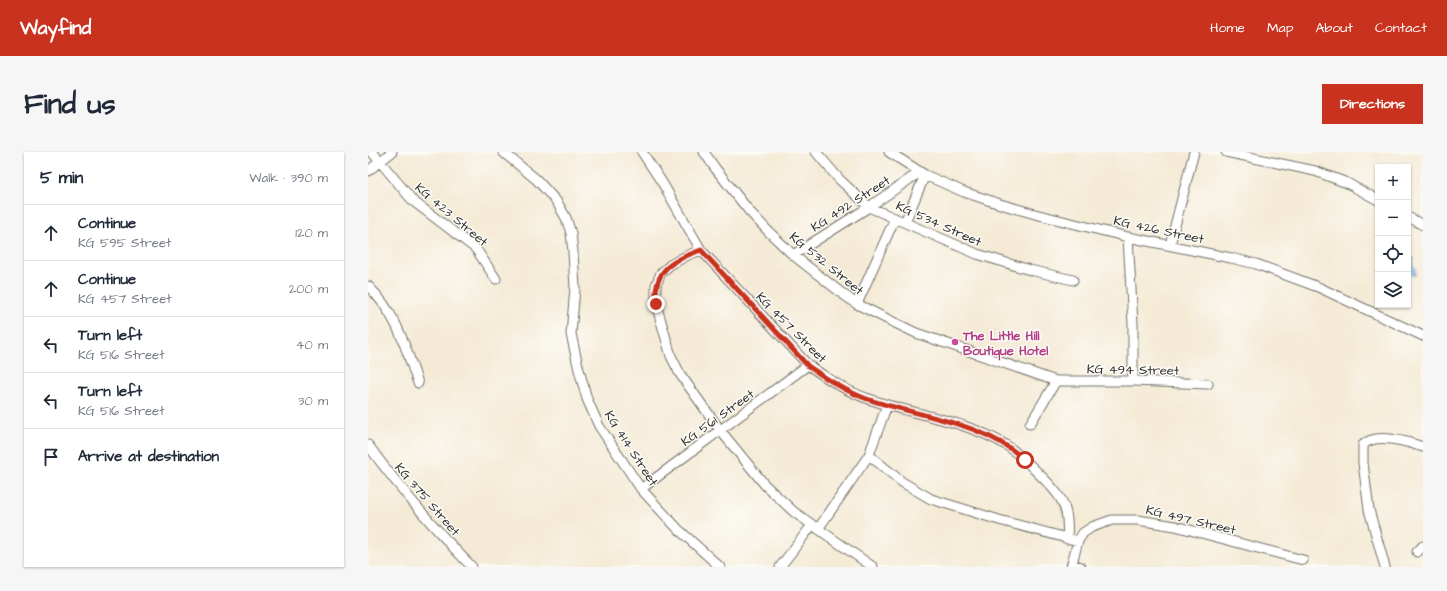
<!DOCTYPE html>
<html lang="en">
<head>
<meta charset="utf-8">
<style>
  body { margin:0; font-family:"Architects Daughter",sans-serif; background:#f6f6f7; color:#1f2937 }
  .controls { position:absolute; right:12px; top:12px; display:grid; overflow:hidden; border-radius:0px; box-shadow:0 1px 3px #0004 }
  .controls button { width:36px; height:36px; display:grid; place-items:center; padding:0; border:0; border-bottom:1px solid #e0e1e3; background:#fff; color:#1f2937; font:20px sans-serif }
  .stop { position:absolute; width:12px; height:12px; margin:-9px; border:3px solid #c8321e; border-radius:50%; background:#fff }
  .stop.end { background:#c8321e; border-color:#fff; box-shadow:0 1px 4px #0008 }
  .list { margin:0; padding:0; list-style:none }
  h2 { display:flex; justify-content:space-between; align-items:center; height:52px; margin:0; padding:0 16px; font-size:17px }
  h2 small { font-size:13px; font-weight:400; color:#747a83 }
  .list li { display:grid; grid-template-columns:26px 1fr auto; gap:12px; align-items:center; box-sizing:border-box; height:56px; padding:0 16px; border-top:1px solid #e0e1e3 }
  .list b { display:block; font-size:15px; white-space:nowrap }
  .list p { margin:0; font-size:13px; white-space:nowrap; color:#747a83 }
  .list em { font-size:13px; font-style:normal; color:#747a83 }
  .icon { flex:none; width:22px; height:22px; fill:none; stroke:currentColor; stroke-width:2; stroke-linecap:round; stroke-linejoin:round }
  .map { position:relative; flex:none; width:1055px; height:415px; overflow:hidden; border-radius:0px }
  header { display:flex; align-items:center; gap:24px; box-sizing:border-box; height:56px; padding:0 20px; background:#c8321e; color:#fff }
  header strong { font-size:19px }
  nav { display:flex; gap:22px; margin-inline-start:auto; font-size:14px }
  .intro { display:flex; align-items:center; justify-content:space-between; box-sizing:border-box; height:96px; padding:0 24px }
  h1 { margin:0; font-size:28px }
  .button { padding:10px 18px; border-radius:0px; background:#c8321e; color:#fff; font-size:14px; font-weight:700 }
  main { display:flex; gap:24px; padding:0 24px }
  aside { flex:1; background:#fff; border-radius:0px; box-shadow:0 1px 3px #0004 }
  .map>svg:first-child { display:block }
</style>
</head>
<body>
<header>
<strong>Wayfind</strong>
<nav><a>Home</a><a>Map</a><a>About</a><a>Contact</a></nav>
</header>
<div class="intro"><h1>Find us</h1><a class="button">Directions</a></div>
<main>
<aside>
<h2>5 min<small>Walk · 390 m</small></h2>
<ul class="list">
<li><svg class="icon" aria-label="ahead" viewBox="0 0 24 24"><path d="M12 20V5M6 11l6-6 6 6"/></svg><div><b>Continue</b><p>KG 595 Street</p></div><em>120 m</em></li>
<li><svg class="icon" aria-label="ahead" viewBox="0 0 24 24"><path d="M12 20V5M6 11l6-6 6 6"/></svg><div><b>Continue</b><p>KG 457 Street</p></div><em>200 m</em></li>
<li><svg class="icon" aria-label="left" viewBox="0 0 24 24"><path d="M17 20v-9H6M10 6l-5 5 5 5"/></svg><div><b>Turn left</b><p>KG 516 Street</p></div><em>40 m</em></li>
<li><svg class="icon" aria-label="left" viewBox="0 0 24 24"><path d="M17 20v-9H6M10 6l-5 5 5 5"/></svg><div><b>Turn left</b><p>KG 516 Street</p></div><em>30 m</em></li>
<li><svg class="icon" aria-label="arrive" viewBox="0 0 24 24"><path d="M6 21V4h12l-3 4 3 4H6"/></svg><div><b>Arrive at destination</b></div></li>
</ul>
</aside>
<div class="map">
<svg width="1055" height="415" viewBox="0 0 1055 415">
  <rect width="100%" height="100%" fill="#fdfcf7"/>
  <filter id="ink" filterUnits="userSpaceOnUse"><feTurbulence type="fractalNoise" baseFrequency=".025" numOctaves="2"/><feDisplacementMap in="SourceGraphic" scale="8" xChannelSelector="R" yChannelSelector="G"/><feConvolveMatrix kernelMatrix="1 2 1 2 8 2 1 2 1" color-interpolation-filters="sRGB"/></filter>
  <filter id="wash" filterUnits="userSpaceOnUse"><feTurbulence type="fractalNoise" baseFrequency=".012" numOctaves="4" result="noise"/><feDisplacementMap in="SourceGraphic" scale="16" xChannelSelector="R" yChannelSelector="G"/><feGaussianBlur stdDeviation="0.9" result="paint"/><feColorMatrix in="noise" values="0 0 0 0 0 0 0 0 0 0 0 0 0 0 0 0 0 1.4 0 .05"/><feComposite in="paint" operator="in"/></filter>
  <g filter="url(#wash)">
    <rect width="100%" height="100%" fill="#f4ead5"/>
    <path fill="#6aacdf" stroke="#4a6c85" d="M1044 105 1046 106 1045 113 1048 118 1046 121H1048L1046 124 1040 121V111Z"/>
  </g>
  <g filter="url(#ink)">
    <g fill="none" stroke-linecap="round" stroke-linejoin="round">
      <defs>
        <path id="street" d="M4 0 45 49 108 97 128 127
          M135 0 169 28 189 50 198 66 203 81 205 100 207 136 203 182 211 218 219 247 231 274 273 337 310 377 352 415
          M274 0 295 32 333 98 440 213C459 226 476 238 498 246 544 263 596 267 638 293 650 301 660 311 670 321 693 343 702 354 699 387
          M336 0 347 16 382 60 400 79 425 103 476 143 489 152 519 167 548 181 688 229H765L840 232
          M448 0 471 27 501 55 609 102 662 118 705 128
          M521 0 557 23 596 40 632 52 667 62 760 85 863 106 888 112 950 135 1055 184
          M858 0 947 19 979 31 1010 48
          M0 19 24 0
          M1040 65 1055 73
          M537 70 557 23
          M760 85 765 172V229
          M802 93 826 0
          M333 98 318 104 302 113 293 121 288 133V152L303 204 312 222 352 278 397 333 426 360 505 415
          M425 103 501 55 552 20
          M0 134C29 162 37 194 50 231
          M489 152 527 66
          M519 253 501 303 534 330 563 347 631 368 710 389
          M662 272 688 229
          M0 293C32 337 66 376 104 415
          M273 337 440 213
          M450 377 501 303
          M1049 400 1055 394
          M704 412 713 415
          M412 415 444 373
          M703 415 710 389 715 381 724 375 744 368H770L807 374 935 408
          M1017 415 1001 358 995 311V293C1008 280 1040 290 1055 295"/>
      </defs>
      <use href="#street" stroke="#716e66" stroke-width="11"/>
      <use href="#street" stroke="#fff" stroke-width="9"/>
    </g>
  </g>
  <g fill="none" stroke-linecap="round" stroke-linejoin="round" filter="url(#ink)">
    <path stroke="#c8321e" stroke-width="5" d="M288 152C285 117 304 109 333 98L440 214C459 227 477 239 499 247 552 265 614 269 657 308"/>
  </g>
  <circle fill="#d1479c" stroke="#fdfcf7" stroke-width="1.5" cx="587" cy="190" r="4"/>
  <g text-anchor="middle" stroke-width="3" stroke-linejoin="round" paint-order="stroke">
    <g font-size="13" fill="#2b2b2b" stroke="#fdfcf7">
      <text transform="translate(482 51) rotate(-33)" y="5">KG 492 Street</text>
      <text transform="translate(84 62) rotate(40)" y="5">KG 423 Street</text>
      <text transform="translate(571 71) rotate(24)" y="5">KG 534 Street</text>
      <text transform="translate(791 77) rotate(12)" y="5">KG 426 Street</text>
      <text transform="translate(459 111) rotate(39)" y="5">KG 532 Street</text>
      <text transform="translate(424 175) rotate(45)" y="5">KG 457 Street</text>
      <text transform="translate(765 217) rotate(1)" y="5">KG 494 Street</text>
      <text transform="translate(349 265) rotate(-36)" y="5">KG 561 Street</text>
      <text transform="translate(264 296) rotate(57)" y="5">KG 414 Street</text>
      <text transform="translate(60 347) rotate(49)" y="5">KG 375 Street</text>
      <text transform="translate(823 367) rotate(13)" y="5">KG 497 Street</text>
    </g>
    <g font-size="13" font-weight="bold" fill="#b23c85" stroke="#fdfcf7" text-anchor="start">
      <text x="595" y="188">The Little Hill<tspan x="595" dy="15">Boutique Hotel</tspan></text>
    </g>
  </g>
</svg>
<div class="controls">
<button>+</button>
<button>−</button>
<button><svg class="icon" aria-label="locate" viewBox="0 0 24 24"><circle cx="12" cy="12" r="6"/><path d="M12 2v4M12 18v4M2 12h4M18 12h4"/></svg></button>
<button><svg class="icon" aria-label="layers" viewBox="0 0 24 24"><path d="M12 4l9 5-9 5-9-5zM3 14l9 5 9-5"/></svg></button>
</div>
<div class="stop" style="left:657px;top:308px"></div>
<div class="stop end" style="left:288px;top:152px"></div>
</div>
</main>
</body>
</html>
